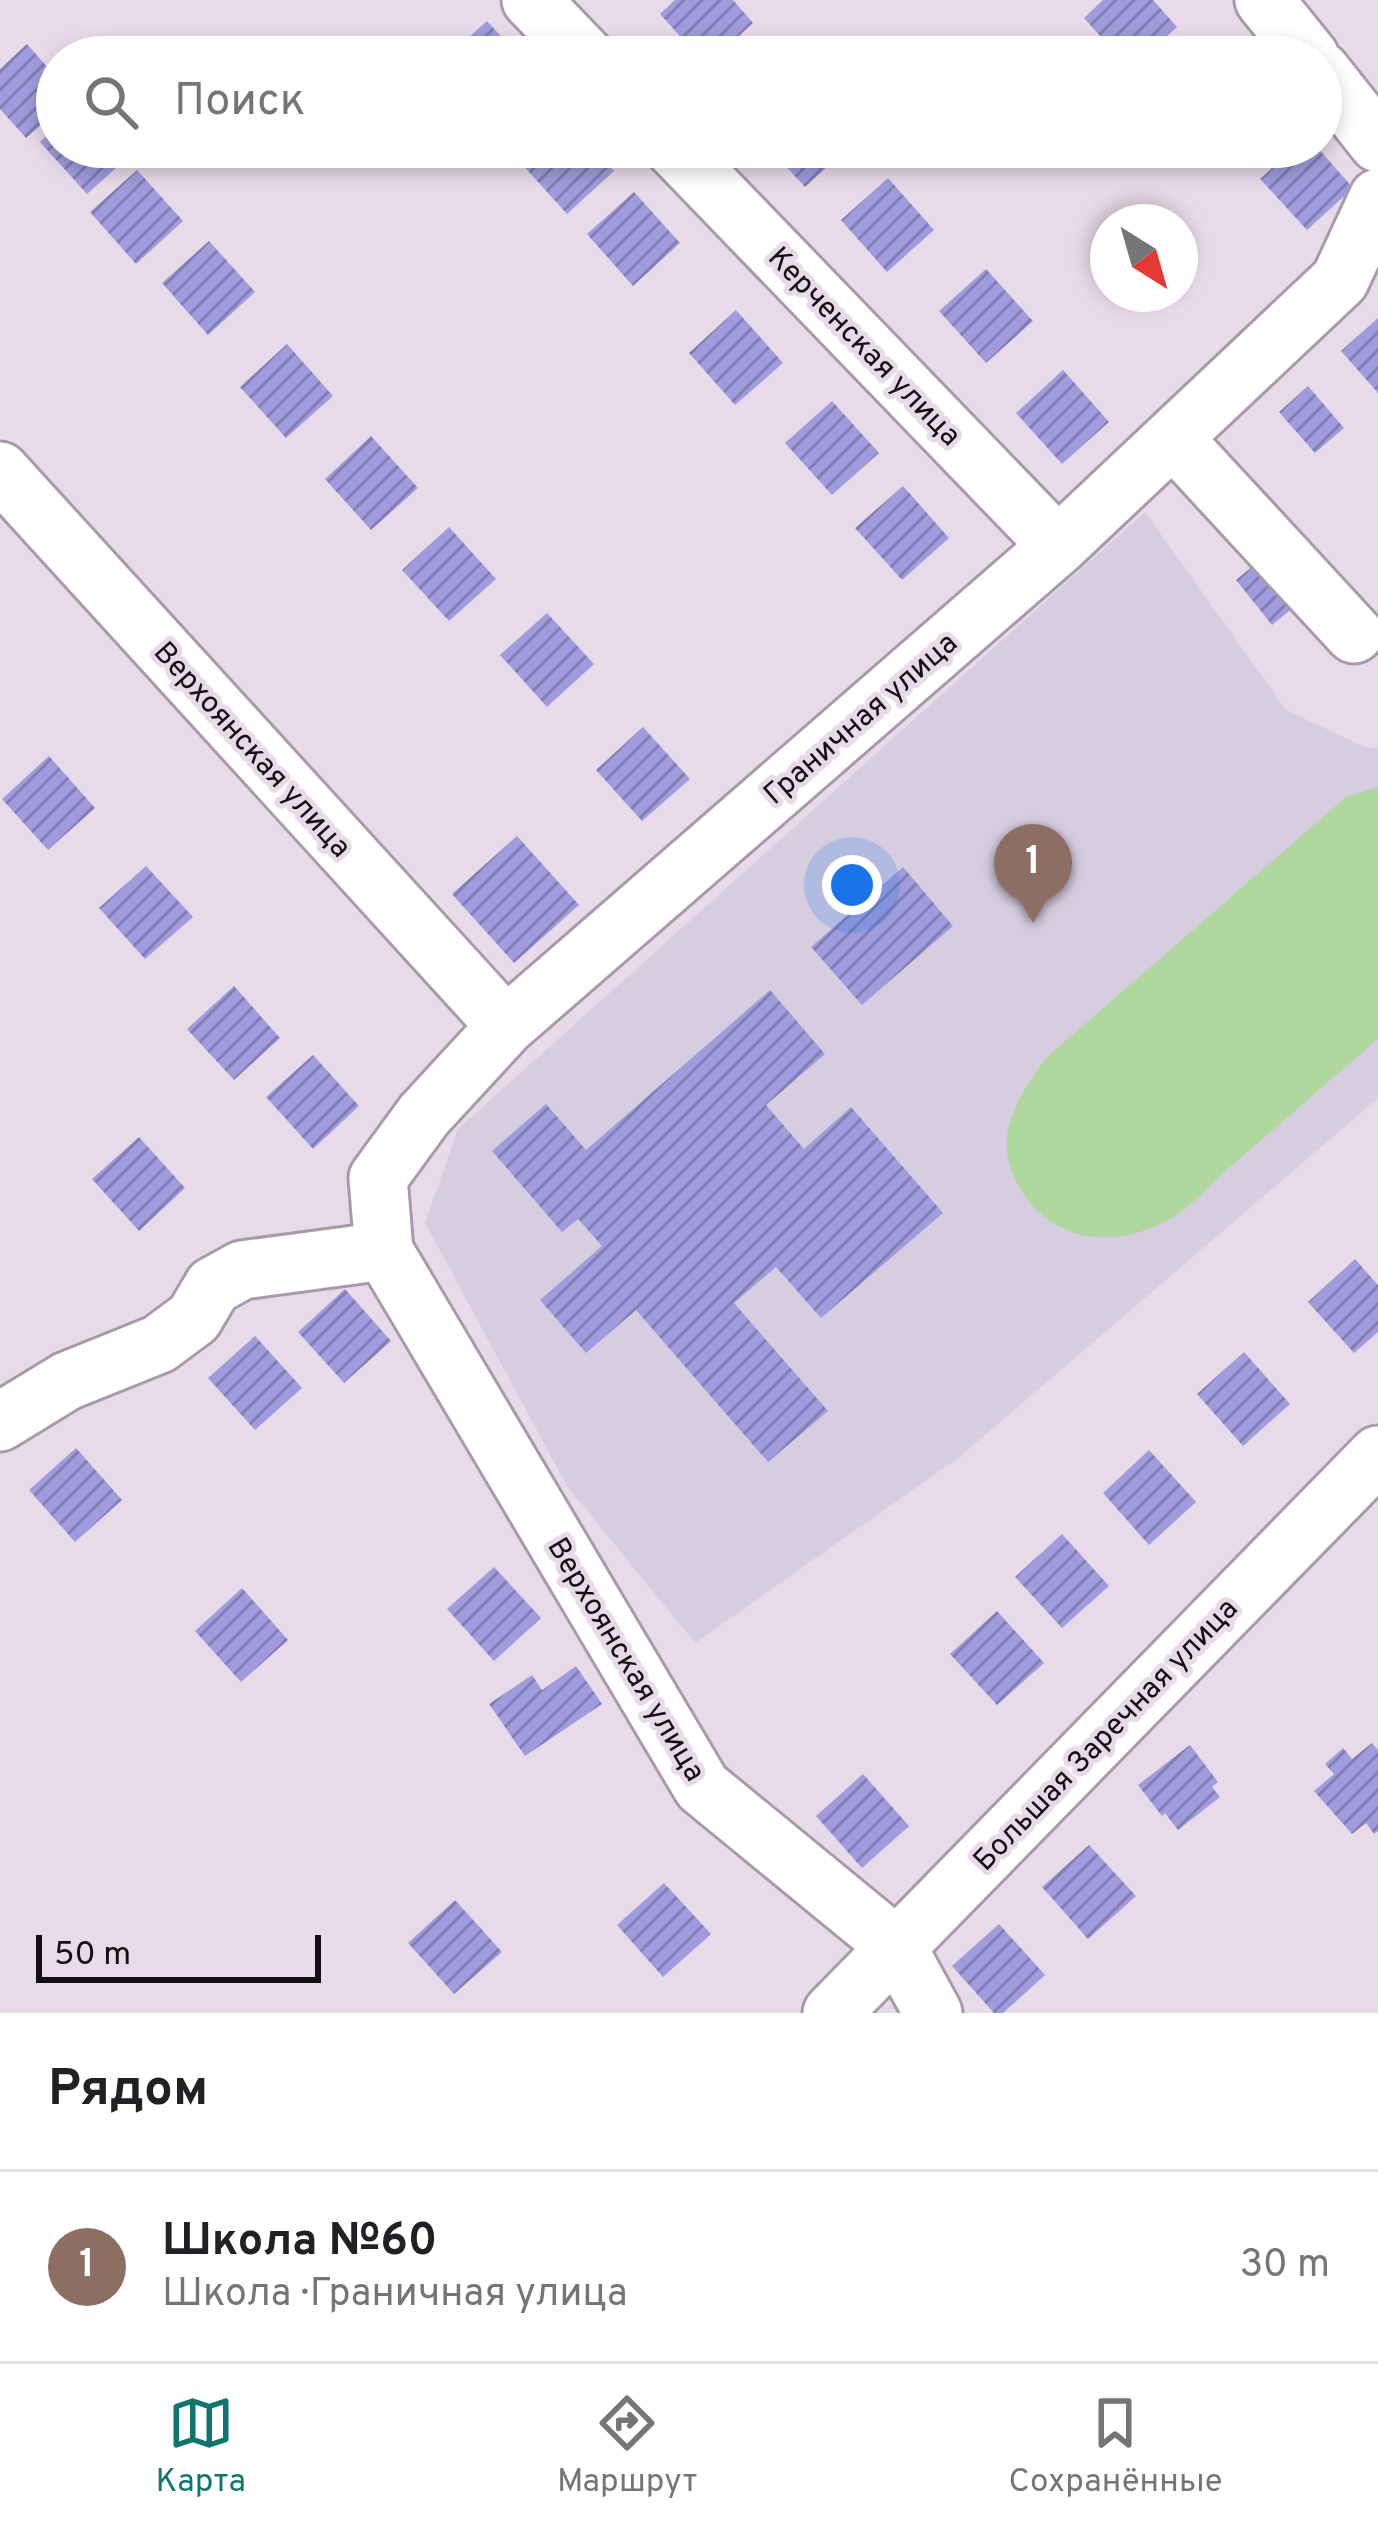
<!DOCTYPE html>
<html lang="ru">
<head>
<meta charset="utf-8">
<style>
  body { margin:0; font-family:Overpass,sans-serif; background:#f6f6f6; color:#202124 }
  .compass { position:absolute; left:1090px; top:204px; width:108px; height:108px; border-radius:50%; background:#fff; box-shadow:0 6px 18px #0003; rotate:143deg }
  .scale { position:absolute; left:36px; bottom:30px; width:285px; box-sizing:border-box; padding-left:12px; border:6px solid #130e13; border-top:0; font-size:33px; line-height:42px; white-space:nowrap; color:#130e13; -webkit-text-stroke:9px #e9dae9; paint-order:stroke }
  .you { position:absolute; left:852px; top:885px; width:42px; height:42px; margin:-30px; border:9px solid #fff; border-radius:50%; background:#1a73e8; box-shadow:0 0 0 18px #1a73e833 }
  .badge { display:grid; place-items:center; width:78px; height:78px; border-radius:50%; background:#0f766e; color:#fff; font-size:39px; font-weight:700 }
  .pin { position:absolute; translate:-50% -99px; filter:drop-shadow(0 3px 6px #0008) }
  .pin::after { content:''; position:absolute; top:63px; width:42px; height:36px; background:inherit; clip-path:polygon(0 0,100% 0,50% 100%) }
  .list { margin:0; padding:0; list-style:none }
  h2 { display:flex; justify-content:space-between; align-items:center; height:156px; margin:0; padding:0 48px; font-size:51px }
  h2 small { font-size:39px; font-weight:400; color:#757577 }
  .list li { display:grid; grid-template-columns:78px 1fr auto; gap:36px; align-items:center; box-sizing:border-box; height:192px; padding:0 48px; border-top:3px solid #e0e0e0 }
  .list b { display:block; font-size:45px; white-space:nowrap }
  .list p { margin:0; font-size:39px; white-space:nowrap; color:#757577 }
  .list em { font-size:39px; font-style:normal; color:#757577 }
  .icon { flex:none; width:66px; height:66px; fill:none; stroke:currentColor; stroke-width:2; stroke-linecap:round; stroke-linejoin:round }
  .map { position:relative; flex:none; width:1378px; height:2013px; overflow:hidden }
  .search { position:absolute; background:#fff; box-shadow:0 6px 18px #0003; left:36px; right:36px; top:36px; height:132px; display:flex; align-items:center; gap:30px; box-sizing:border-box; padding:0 42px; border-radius:66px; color:#757577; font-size:45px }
  .sheet { height:348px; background:#fff }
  nav { display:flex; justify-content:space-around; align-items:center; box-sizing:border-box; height:168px; border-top:3px solid #e0e0e0; background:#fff; font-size:33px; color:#757577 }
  nav a { display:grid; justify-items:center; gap:6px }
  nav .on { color:#0f766e }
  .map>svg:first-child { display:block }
</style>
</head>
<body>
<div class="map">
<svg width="1378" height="2013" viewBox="0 0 1378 2013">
  <defs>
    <pattern id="building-hatch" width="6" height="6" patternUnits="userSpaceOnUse" patternTransform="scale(3)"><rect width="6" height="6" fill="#9f9cdd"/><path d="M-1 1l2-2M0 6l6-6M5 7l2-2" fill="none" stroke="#807eb2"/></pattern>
  </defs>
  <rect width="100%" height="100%" fill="#e9dae9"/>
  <path fill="#d7cde1" d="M1145 512 1286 710 1365 747 1378 748V1098L958 1458 695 1643 567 1486 425 1223 458 1129Z"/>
  <path fill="#afd79e" d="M1378 787V1039C1329 1081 1280 1124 1231 1166 1211 1183 1191 1208 1168 1220 1112 1251 1048 1242 1017 1183 991 1134 1019 1096 1047 1057L1346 797Z"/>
  <path fill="url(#building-hatch)" d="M675 0H733L753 23 716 57H699L660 14Z
    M1103 0H1153L1177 27 1144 57H1119L1084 18Z
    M487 21 520 57H447Z
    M27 44 57 78V111L26 138 0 109V69Z
    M57 127V147H130L134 152 87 194 40 142Z
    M537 147H592L614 171 567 214 520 162Z
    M768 147H849L805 187Z
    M1295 147H1317L1353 188 1307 230 1260 179Z
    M137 170 183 221 136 264 90 212Z
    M888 178 934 230 887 272 841 220Z
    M634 192 680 243 633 286 587 234Z
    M209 241 255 292 208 335 162 283Z
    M986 269 1033 321 986 363 939 311Z
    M736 310 783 363 735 405 689 353Z
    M1378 318V393L1341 351Z
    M287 344 333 396 286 438 240 387Z
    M1063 370 1109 422 1062 464 1016 413Z
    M1308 386 1344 428 1315 453 1279 412Z
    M832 401 879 453 832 495 785 443Z
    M371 436 418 488 371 530 325 479Z
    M903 486 949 538 902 580 855 528Z
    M449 527 496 579 449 621 402 570Z
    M1264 557 1300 602 1272 625 1236 580Z
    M547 613 594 664 547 707 500 655Z
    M643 727 690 779 642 821 596 770Z
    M49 756 95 808 48 850 2 799Z
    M517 836 579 905 514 963 452 894Z
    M146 866 193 917 145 959 99 908Z
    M903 867 953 926 862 1005 811 947Z
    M234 986 280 1038 234 1080 187 1029Z
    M770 990 825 1054 766 1105 804 1149 851 1107 943 1213 821 1318 776 1267 734 1303 828 1411 768 1462 636 1310 586 1353 540 1300 602 1246 578 1219 562 1232 492 1151 546 1104 586 1150Z
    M313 1055 359 1106 313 1149 266 1097Z
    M139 1137 185 1188 139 1231 92 1179Z
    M1355 1259 1378 1285V1332L1354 1353 1308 1302Z
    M345 1289 391 1341 344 1383 298 1332Z
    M255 1336 302 1388 255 1430 208 1378Z
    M1244 1352 1290 1404 1243 1446 1197 1394Z
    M76 1448 122 1500 75 1542 29 1490Z
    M1149 1450 1196 1502 1149 1545 1103 1493Z
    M1062 1534 1109 1586 1062 1628 1015 1577Z
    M494 1567 541 1618 494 1661 447 1609Z
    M242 1588 288 1640 241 1682 195 1631Z
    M997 1611 1044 1663 997 1705 950 1654Z
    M576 1666 602 1704 525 1756 489 1704 532 1675 542 1690Z
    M1372 1743 1378 1750V1831L1374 1834 1366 1823 1352 1834 1314 1791 1334 1774 1325 1764 1343 1748 1352 1759Z
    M1190 1745 1218 1782 1212 1787 1220 1797 1178 1830 1165 1813 1162 1816 1138 1785Z
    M863 1774 909 1826 862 1868 816 1816Z
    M1089 1845 1136 1896 1088 1939 1042 1887Z
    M664 1883 711 1934 663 1977 617 1925Z
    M455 1900 502 1952 454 1994 408 1943Z
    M999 1924 1045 1975 1003 2013H994L952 1966Z"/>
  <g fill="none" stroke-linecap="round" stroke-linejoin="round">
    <defs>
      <path id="minor" d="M531 0 586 57
        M1264 0 1310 57
        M1321 71 1378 143
        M673 147 1058 546
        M1173 438 1354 634
        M0 471 506 1026
        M0 1422 67 1381 159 1344 194 1318 213 1286 242 1270 384 1251
        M832 2013 1378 1455
        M933 2013 897 1947 702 1787 384 1251 378 1178 424 1115 506 1026 1058 546 1340 280 1378 198"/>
    </defs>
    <use href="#minor" stroke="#a89aa8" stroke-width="63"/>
    <use href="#minor" stroke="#fff" stroke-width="57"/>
  </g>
  <g text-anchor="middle" stroke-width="10" stroke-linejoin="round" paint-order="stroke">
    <g font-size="30" fill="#130e13" stroke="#e9dae9">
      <text transform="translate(865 346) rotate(46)" y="10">Керченская улица</text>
      <text transform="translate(860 718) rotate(-41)" y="10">Граничная улица</text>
      <text transform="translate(253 749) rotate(48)" y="10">Верхоянская улица</text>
      <text transform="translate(627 1659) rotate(59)" y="10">Верхоянская улица</text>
      <text transform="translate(1105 1734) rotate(-46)" y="10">Большая Заречная улица</text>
    </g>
  </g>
</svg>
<svg class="compass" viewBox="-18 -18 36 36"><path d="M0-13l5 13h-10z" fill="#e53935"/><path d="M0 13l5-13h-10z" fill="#757577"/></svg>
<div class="scale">50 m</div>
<div class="you"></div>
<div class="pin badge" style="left:1033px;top:923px;background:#8d6e63">1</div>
<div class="search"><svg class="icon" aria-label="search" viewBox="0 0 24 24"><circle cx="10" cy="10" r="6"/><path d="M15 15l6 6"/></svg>Поиск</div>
</div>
<section class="sheet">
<h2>Рядом<small></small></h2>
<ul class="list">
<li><span class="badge" style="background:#8d6e63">1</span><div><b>Школа №60</b><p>Школа · Граничная улица</p></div><em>30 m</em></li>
</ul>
</section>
<nav>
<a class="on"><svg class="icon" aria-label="map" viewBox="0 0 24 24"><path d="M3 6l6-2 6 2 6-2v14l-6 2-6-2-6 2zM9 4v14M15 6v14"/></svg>Карта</a>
<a><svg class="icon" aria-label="directions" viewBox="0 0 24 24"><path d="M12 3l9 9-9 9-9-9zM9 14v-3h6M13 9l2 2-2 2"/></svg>Маршрут</a>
<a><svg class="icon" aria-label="saved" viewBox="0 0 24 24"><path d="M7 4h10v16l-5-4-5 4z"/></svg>Сохранённые</a>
</nav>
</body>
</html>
